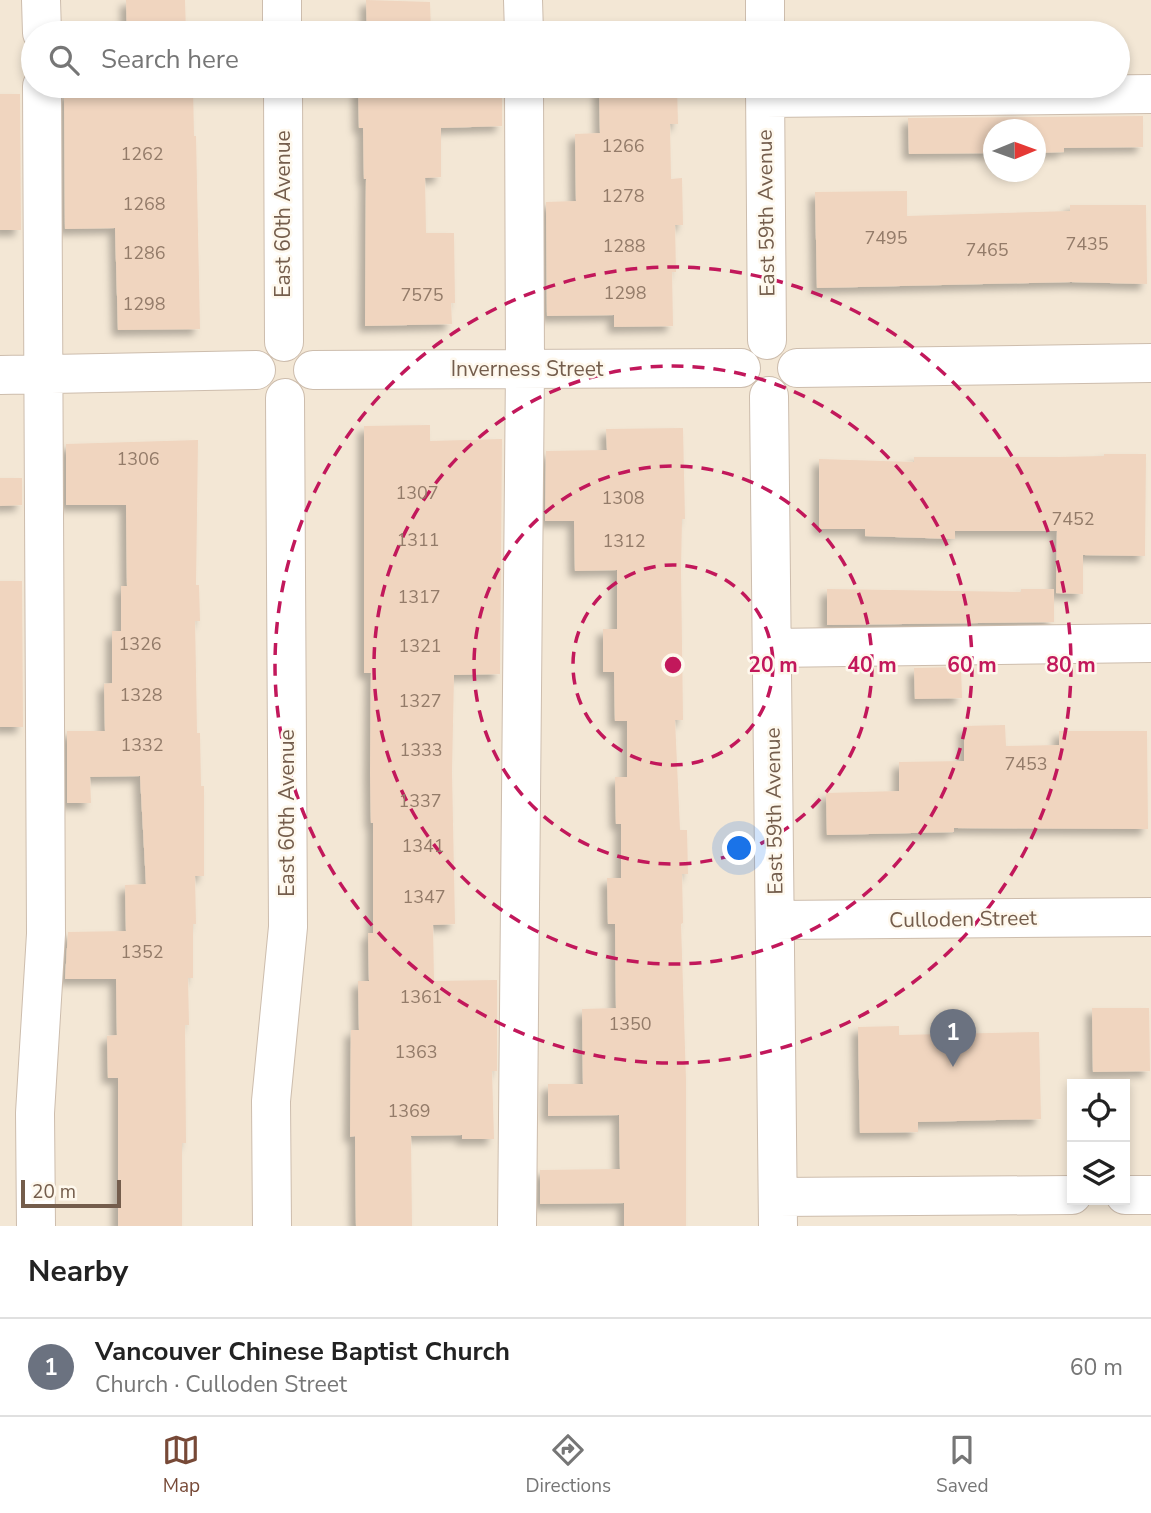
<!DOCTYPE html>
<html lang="en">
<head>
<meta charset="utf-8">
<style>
  body { margin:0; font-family:"Nunito Sans",sans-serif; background:#f6f6f6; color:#222 }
  .controls { position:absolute; right:21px; bottom:21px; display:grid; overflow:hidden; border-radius:0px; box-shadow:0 4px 10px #0003 }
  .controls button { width:63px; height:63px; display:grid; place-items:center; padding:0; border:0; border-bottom:2px solid #e0e0e0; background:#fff; color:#222; font:35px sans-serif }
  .compass { position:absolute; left:983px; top:119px; width:63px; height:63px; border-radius:50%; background:#fff; box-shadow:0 4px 10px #0003; rotate:89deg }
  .scale { position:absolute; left:21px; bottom:18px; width:100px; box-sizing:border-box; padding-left:7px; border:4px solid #745d4c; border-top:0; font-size:19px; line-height:24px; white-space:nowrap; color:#745d4c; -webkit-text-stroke:5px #fef8ed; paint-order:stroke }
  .you { position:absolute; left:740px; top:849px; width:24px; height:24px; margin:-18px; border:5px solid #fff; border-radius:50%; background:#1a73e8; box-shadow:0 0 0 10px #1a73e833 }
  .badge { display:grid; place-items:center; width:46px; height:46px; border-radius:50%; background:#774937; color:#fff; font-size:23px; font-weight:700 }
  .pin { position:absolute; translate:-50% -58px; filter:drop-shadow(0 2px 4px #0008) }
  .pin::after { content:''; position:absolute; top:37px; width:24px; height:21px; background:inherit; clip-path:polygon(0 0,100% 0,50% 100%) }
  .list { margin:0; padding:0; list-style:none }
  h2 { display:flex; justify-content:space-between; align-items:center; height:91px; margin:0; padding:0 28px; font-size:30px }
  h2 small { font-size:23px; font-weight:400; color:#767676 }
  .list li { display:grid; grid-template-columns:46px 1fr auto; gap:21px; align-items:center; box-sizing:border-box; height:98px; padding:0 28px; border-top:2px solid #e0e0e0 }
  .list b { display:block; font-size:26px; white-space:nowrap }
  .list p { margin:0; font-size:23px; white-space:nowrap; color:#767676 }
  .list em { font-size:23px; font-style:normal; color:#767676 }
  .icon { flex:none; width:38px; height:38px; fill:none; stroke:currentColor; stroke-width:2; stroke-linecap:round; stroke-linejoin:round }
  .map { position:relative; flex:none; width:1151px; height:1226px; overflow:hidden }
  .search { position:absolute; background:#fff; box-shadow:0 4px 10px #0003; left:21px; right:21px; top:21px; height:77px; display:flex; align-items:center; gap:18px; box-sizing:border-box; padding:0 24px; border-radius:38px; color:#767676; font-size:26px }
  .sheet { height:189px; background:#fff }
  nav { display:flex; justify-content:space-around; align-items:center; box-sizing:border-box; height:98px; border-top:2px solid #e0e0e0; background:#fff; font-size:19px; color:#767676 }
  nav a { display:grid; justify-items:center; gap:4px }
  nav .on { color:#774937 }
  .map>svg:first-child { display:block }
</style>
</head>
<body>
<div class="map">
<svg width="1151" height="1226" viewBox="0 0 1151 1226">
  <defs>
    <filter id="shadow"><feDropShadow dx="-6" dy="6" stdDeviation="3.5" flood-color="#0004"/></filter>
  </defs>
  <rect width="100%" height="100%" fill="#fbf5e7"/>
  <path fill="#f3e7d5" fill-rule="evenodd" d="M0 0H1151V1226H0ZM33 33H1118V86H33ZM993 130H1036V172H993ZM1072 1084H1125V1200H1072Z"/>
  <path fill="#f0d5bf" filter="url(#shadow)" d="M126 0H185L186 33H127Z
    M366 0 430 2 431 33H367Z
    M358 86H428V93L502 92V126L441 128V177L425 178 426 233H454L455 303H451L452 324 365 326 366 179H364L363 128H359Z
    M599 86H677L678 124H670L671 179 682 178 683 225H675L676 272H672L673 326 614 327V315L547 316 546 202 576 201 575 134 600 133Z
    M193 88 194 136H196L200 329 118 330 115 228 65 229 64 93Z
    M0 94H20L21 230H0Z
    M1143 116V147L1064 148V152L1035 153V130H993V153L909 154 908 118Z
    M907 191V216L1070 211V205H1146L1147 284 1071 282 817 288 815 192Z
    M430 425V441L502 439 500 674 454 675 452 772 455 924 433 925 434 981 497 980V1071H492L494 1139H462V1135L411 1136 412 1226H356L355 1136 350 1137 351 1030H359L358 981H369L368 933H373V823H371L370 773 371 673H364V426Z
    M683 428 685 519H682L681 569 683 720H675L680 830H687L688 874H682L683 923 681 924 686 1080V1226H624V1203L540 1204V1170L620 1169 619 1115 548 1116V1084H583L582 1009 616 1008 615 924H608L607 878H621V824H616L615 777H627V721H615L614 672H603V629H617V570L575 571 574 521H545L546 451 607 450 606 429Z
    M198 440 196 585H199L200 621H195L196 673 197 733H200L201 786H204V876H195L196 924H193V978H188L189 1025H185L186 1143H182V1226H118V1078H108L107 1036 117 1035 116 979H65L68 932 126 931 125 885 146 884 140 776 90 777 91 803H67V731H105L104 684 112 683V631H121V586H127L126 505H66V444Z
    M1104 454H1146L1145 556 1083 555V594L1056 593 1057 531H955V539L865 536V529H819V459L914 462V457H1057L1104 456Z
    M0 478H22V505L0 506Z
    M0 581H22L23 727H0Z
    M827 589 1021 592V589H1054V622L827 625Z
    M961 667 962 698 915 699 914 668Z
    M1005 725 1006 746 1059 745V731H1147L1148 829 954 828V832L827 835 826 793 899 791V762L964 761V726Z
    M1092 1008H1149L1150 1071 1093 1072Z
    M899 1026V1035L1039 1032 1041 1119 918 1122V1132L860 1133 858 1027Z"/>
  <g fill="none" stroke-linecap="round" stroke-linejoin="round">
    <defs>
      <path id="minor" d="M41 0 42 33
        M282 0V33
        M523 0 524 33
        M765 33V0
        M283 86 284 342
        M765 86 767 340
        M765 98 1151 94
        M797 368 1151 363
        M313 370 741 368
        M0 375 256 370
        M769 396 778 1226
        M772 648 1151 643
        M775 920 1151 917
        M1125 1195H1151
        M778 1197 1072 1195
        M36 1226 35 1113 46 934 42 86
        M272 1226 271 1101 288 927 285 398
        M517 1226 525 369 524 86"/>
    </defs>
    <use href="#minor" stroke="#cdbdad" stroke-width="40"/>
    <use href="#minor" stroke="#fff" stroke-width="38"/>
  </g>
  <g fill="none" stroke="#c2185b" stroke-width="3.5" stroke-dasharray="12 9">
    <circle cx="673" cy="665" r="100"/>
    <circle cx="673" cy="665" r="199"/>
    <circle cx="673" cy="665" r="299"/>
    <circle cx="673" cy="665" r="398"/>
  </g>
  <g text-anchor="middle" stroke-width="5" stroke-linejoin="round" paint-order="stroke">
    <g font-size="18" fill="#937b69">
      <text x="623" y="152">1266</text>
      <text x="142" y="160">1262</text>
      <text x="623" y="202">1278</text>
      <text x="144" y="210">1268</text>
      <text x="886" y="244">7495</text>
      <text x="1087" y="250">7435</text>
      <text x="624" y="252">1288</text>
      <text x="987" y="256">7465</text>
      <text x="144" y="259">1286</text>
      <text x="625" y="299">1298</text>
      <text x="422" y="301">7575</text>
      <text x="144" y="310">1298</text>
      <text x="138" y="465">1306</text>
      <text x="417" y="499">1307</text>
      <text x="623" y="504">1308</text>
      <text x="1073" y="525">7452</text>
      <text x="418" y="546">1311</text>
      <text x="624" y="547">1312</text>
      <text x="419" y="603">1317</text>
      <text x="140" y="650">1326</text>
      <text x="420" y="652">1321</text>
      <text x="141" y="701">1328</text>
      <text x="420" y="707">1327</text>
      <text x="142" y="751">1332</text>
      <text x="421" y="756">1333</text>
      <text x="1026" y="770">7453</text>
      <text x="420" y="807">1337</text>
      <text x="423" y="852">1341</text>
      <text x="424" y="903">1347</text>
      <text x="142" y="958">1352</text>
      <text x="421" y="1003">1361</text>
      <text x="630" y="1030">1350</text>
      <text x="416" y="1058">1363</text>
      <text x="409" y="1117">1369</text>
    </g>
    <g font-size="21" fill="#745d4c" stroke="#fef8ed">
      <text transform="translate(766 213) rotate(-91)" y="7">East 59th Avenue</text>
      <text transform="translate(283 214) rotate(-90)" y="7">East 60th Avenue</text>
      <text x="527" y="376">Inverness Street</text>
      <text transform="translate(774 811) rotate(-91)" y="7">East 59th Avenue</text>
      <text transform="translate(287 813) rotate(-90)" y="7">East 60th Avenue</text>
      <text transform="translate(963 919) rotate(-1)" y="7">Culloden Street</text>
    </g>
  </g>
  <circle cx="673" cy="665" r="10" fill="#c2185b" stroke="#fef8ed" stroke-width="3.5"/>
  <g font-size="21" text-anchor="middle" font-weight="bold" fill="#c2185b" stroke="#fef8ed" stroke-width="5" stroke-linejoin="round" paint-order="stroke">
    <text x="773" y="672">20 m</text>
    <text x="872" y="672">40 m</text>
    <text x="972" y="672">60 m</text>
    <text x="1071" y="672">80 m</text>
  </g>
</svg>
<div class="controls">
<button><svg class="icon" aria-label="locate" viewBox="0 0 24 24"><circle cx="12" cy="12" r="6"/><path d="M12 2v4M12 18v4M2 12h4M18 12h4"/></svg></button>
<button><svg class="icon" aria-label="layers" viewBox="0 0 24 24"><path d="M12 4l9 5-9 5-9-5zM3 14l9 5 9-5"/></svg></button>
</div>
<svg class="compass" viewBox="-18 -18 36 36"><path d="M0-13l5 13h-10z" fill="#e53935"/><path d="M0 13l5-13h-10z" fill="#767676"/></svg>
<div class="scale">20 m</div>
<div class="you"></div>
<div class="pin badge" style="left:953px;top:1067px;background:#6b7280">1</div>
<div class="search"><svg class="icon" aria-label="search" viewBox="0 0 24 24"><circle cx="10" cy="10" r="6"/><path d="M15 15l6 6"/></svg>Search here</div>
</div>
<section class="sheet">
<h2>Nearby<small></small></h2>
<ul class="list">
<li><span class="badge" style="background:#6b7280">1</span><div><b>Vancouver Chinese Baptist Church</b><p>Church · Culloden Street</p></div><em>60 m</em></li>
</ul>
</section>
<nav>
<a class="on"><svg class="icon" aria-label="map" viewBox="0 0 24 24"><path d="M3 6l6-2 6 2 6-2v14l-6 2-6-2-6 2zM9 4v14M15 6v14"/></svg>Map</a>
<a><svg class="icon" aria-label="directions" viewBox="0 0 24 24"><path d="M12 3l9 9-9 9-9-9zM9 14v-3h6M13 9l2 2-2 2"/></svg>Directions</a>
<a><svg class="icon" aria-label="saved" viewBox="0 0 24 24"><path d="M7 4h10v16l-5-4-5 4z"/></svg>Saved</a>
</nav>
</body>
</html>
